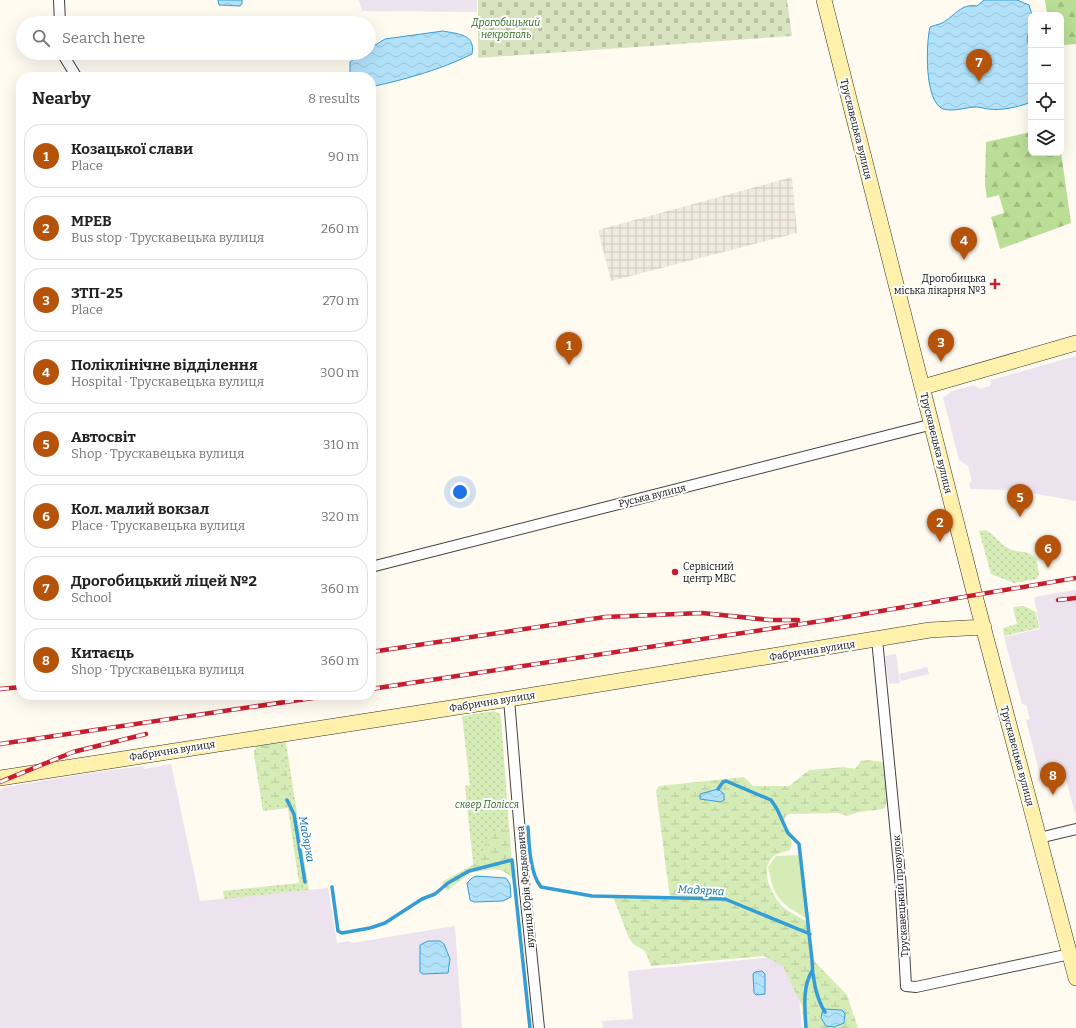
<!DOCTYPE html>
<html lang="en">
<head>
<meta charset="utf-8">
<style>
  body { margin:0; font-family:Bitter,serif; background:#f6f6f6; color:#222 }
  .controls { position:absolute; right:12px; top:12px; display:grid; overflow:hidden; border-radius:8px; box-shadow:0 4px 16px #0002 }
  .controls button { width:36px; height:36px; display:grid; place-items:center; padding:0; border:0; border-bottom:1px solid #e0e0e0; background:#fff; color:#222; font:20px sans-serif }
  .you { position:absolute; left:460px; top:492px; width:14px; height:14px; margin:-10px; border:3px solid #fff; border-radius:50%; background:#1a73e8; box-shadow:0 0 0 6px #1a73e833 }
  .badge { display:grid; place-items:center; width:26px; height:26px; border-radius:50%; background:#b45309; color:#fff; font-size:13px; font-weight:700 }
  .pin { position:absolute; translate:-50% -33px; filter:drop-shadow(0 1px 2px #0008) }
  .pin::after { content:''; position:absolute; top:21px; width:14px; height:12px; background:inherit; clip-path:polygon(0 0,100% 0,50% 100%) }
  .list { margin:0; padding:0; list-style:none }
  h2 { display:flex; justify-content:space-between; align-items:center; height:52px; margin:0; padding:0 16px; font-size:17px }
  h2 small { font-size:13px; font-weight:400; color:#767676 }
  .list li { display:grid; grid-template-columns:26px 1fr auto; gap:12px; align-items:center; box-sizing:border-box; height:64px; margin:0 8px 8px; padding:0 8px; border:1px solid #e0e0e0; border-radius:16px }
  .list b { display:block; font-size:15px; white-space:nowrap }
  .list p { margin:0; font-size:13px; white-space:nowrap; color:#767676 }
  .list em { font-size:13px; font-style:normal; color:#767676 }
  .icon { flex:none; width:22px; height:22px; fill:none; stroke:currentColor; stroke-width:2; stroke-linecap:round; stroke-linejoin:round }
  .map { position:relative; flex:none; width:1076px; height:1028px; overflow:hidden }
  .search { position:absolute; background:#fff; box-shadow:0 4px 16px #0002; left:16px; top:16px; width:360px; height:44px; display:flex; align-items:center; gap:10px; box-sizing:border-box; padding:0 14px; border-radius:22px; color:#767676; font-size:15px }
  .panel { position:absolute; background:#fff; box-shadow:0 4px 16px #0002; left:16px; top:72px; width:360px; height:628px; border-radius:16px }
  .map>svg:first-child { display:block }
</style>
</head>
<body>
<div class="map">
<svg width="1076" height="1028" viewBox="0 0 1076 1028">
  <defs>
    <pattern id="grass-dots" width="8" height="8" patternUnits="userSpaceOnUse"><rect width="8" height="8" fill="#d5ecb7"/><path d="M2 2h.1M6 6h.1" fill="none" stroke="#b6c99c" stroke-width="1.8" stroke-linecap="round"/></pattern>
    <pattern id="forest-firs" width="22" height="20" patternUnits="userSpaceOnUse"><rect width="22" height="20" fill="#bade96"/><path d="M5 1l3.5 6h-7zM16 11l3.5 6h-7z" fill="#9fbd80"/></pattern>
    <pattern id="wetland-marsh" width="20" height="14" patternUnits="userSpaceOnUse"><rect width="20" height="14" fill="#d5ecb7"/><path d="M1 5h8M5 5V1M11 12h8M15 12V8" fill="none" stroke="#b6c99c"/></pattern>
    <pattern id="cemetery-stones" width="16" height="16" patternUnits="userSpaceOnUse"><rect width="16" height="16" fill="#d9e3bf"/><path d="M2 7V4a2 2 0 0 1 4 0v3zM10 15v-3a2 2 0 0 1 4 0v3z" fill="#b9c2a3"/></pattern>
    <pattern id="plaza-grid" width="8" height="8" patternUnits="userSpaceOnUse"><rect width="8" height="8" fill="#f0ebde"/><path d="M0 4h8M4 0v8" fill="none" stroke="#cdc8bd"/></pattern>
    <pattern id="water-waves" width="16" height="10" patternUnits="userSpaceOnUse"><rect width="16" height="10" fill="#b2e2fa"/><path d="M0 5q4-4 8 0t8 0" fill="none" stroke="#98c1d5"/></pattern>
  </defs>
  <rect width="100%" height="100%" fill="#fffbf1"/>
  <path fill="#ece3ee" d="M359 0H477V12L362 11Z
    M1076 356V501L1014 490 970 489 969 483 972 482 968 466 959 460 943 398 952 391 974 385 979 389 990 386 991 380Z
    M1074 590H1076V817L1065 776 1042 782 1026 720 1030 719 1026 705 1022 704 1004 637 1040 629 1034 597Z
    M896 654 900 683 889 684 885 656Z
    M927 667 929 674 901 681 899 674Z
    M171 764 200 901 328 888 337 943 348 941 353 943 455 926 462 1028H0V791L5 787 91 773 143 766 144 769Z
    M795 955 802 1028H603L602 1021 633 1019 628 971Z"/>
  <path fill="url(#grass-dots)" d="M985 530C995 534 1000 545 1010 549 1020 554 1025 548 1036 558L1039 574 1037 579 1014 583 991 574 979 531Z
    M1024 606 1036 612 1039 628 1004 636 1003 628 1017 624 1013 607Z
    M494 711 500 714 501 718 513 880C503 864 489 870 474 872L465 786 470 785 462 716Z
    M284 740 286 743 309 890 224 899 223 891 299 883 288 808 263 811 254 755 256 744Z"/>
  <path fill="url(#forest-firs)" d="M1045 0H1076V44L1065 45 1061 43V15H1047Z
    M1031 132V153L1061 152 1071 223 1000 249 991 217 1004 213 999 195 987 198 985 185 986 142Z"/>
  <path fill="url(#wetland-marsh)" d="M275 743 281 746 283 751 289 786 287 800 281 803 269 802 262 793 254 751 261 744Z
    M869 760 882 762 884 765C885 776 891 803 883 809L859 812 847 816 838 813 789 814 785 817 783 824C788 833 795 839 790 850 784 852 775 853 771 859 760 872 772 895 782 906 789 913 800 917 809 923L813 960 847 995 858 1028H804L802 1006 783 966 764 956 651 966 645 951 633 944 629 938 613 897 670 898 656 791 659 786 744 777 753 786H789L809 770 844 767 855 769 861 761Z
    M509 830 513 880C505 867 486 866 473 872 464 877 455 885 447 891L442 882 478 862C485 853 483 841 490 833Z"/>
  <path fill="url(#cemetery-stones)" d="M478 0H787L792 36 478 58Z"/>
  <path fill="#d5ecb7" d="M799 855 806 918C778 901 775 900 768 867L776 856Z"/>
  <path fill="url(#plaza-grid)" d="M792 177 797 233 611 281 598 230Z"/>
  <path fill="url(#water-waves)" stroke="#359dd5" d="M218 0H242V4L240 6 219 5Z
    M984 0H1017L1029 5 1032 15 1027 40 1031 49V99L1029 103C1017 107 1001 111 989 109 985 109 981 107 977 107 966 107 954 112 943 109 924 101 926 44 930 27 934 25 938 25 942 23 955 16 961 3 977 6Z
    M443 31C458 34 476 34 472 54 440 70 406 79 371 87V77H350V62L362 53H369V49L385 39Z
    M718 789 724 794V800L721 802 700 799V794Z
    M476 876 506 878 510 884 511 897 503 901 474 902 470 900 467 883 472 878Z
    M428 941H440L444 944 450 959 448 973 423 974 420 972V945Z
    M755 972 762 971 765 974V994L756 995 754 993 753 974Z
    M823 1009 842 1010 845 1014 844 1023 834 1027 826 1026 821 1018Z"/>
  <g fill="none" stroke-linecap="round" stroke-linejoin="round">
    <path stroke="#359dd5" stroke-width="3.5" d="M718 789 723 782 726 781 771 800 777 809 788 833 799 844 812 960C812 976 816 998 825 1012
      M287 800 294 814 305 882
      M528 827C529 844 530 874 541 887L592 896 725 899 810 934
      M332 887 338 931 342 933 370 928 385 923 422 899 435 894 448 883 469 871 512 860 530 1028
      M806 1028C805 1009 802 988 812 971"/>
    <defs>
      <path id="street" d="M59 0 60 23
        M62 53 76 76
        M371 567 933 424
        M877 639 900 876 906 986 916 987 1070 954
        M509 699 524 882 539 1028
        M1039 838 1076 829"/>
      <path id="secondary" d="M824 0 975 596 1076 978
        M923 387 1076 343
        M0 778 509 699 930 630 984 627"/>
    </defs>
    <use href="#street" stroke="#424242" stroke-width="12"/>
    <use href="#secondary" stroke="#313131" stroke-width="16"/>
    <use href="#street" stroke="#fff" stroke-width="10"/>
    <use href="#secondary" stroke="#fff1ac" stroke-width="15"/>
    <defs>
      <path id="rail" d="M1058 600 1076 598
        M371 652 605 617 702 613 770 620H798
        M0 689 21 687
        M371 689 828 620 1076 578
        M0 744 333 695
        M0 782 73 752 146 734"/>
    </defs>
    <use href="#rail" stroke="#c71e2f" stroke-width="4.5"/>
    <use href="#rail" stroke="#fff" stroke-width="3" stroke-dasharray="9" stroke-linecap="butt"/>
  </g>
  <g fill="#c71e2f" stroke="#fff" stroke-width="1.5">
    <path d="M993 278h4v4h4v4h-4v4h-4v-4h-4v-4h4z"/>
    <circle cx="675" cy="572" r="4"/>
  </g>
  <g text-anchor="middle" stroke-width="4" stroke-linejoin="round" paint-order="stroke">
    <g font-size="10" font-style="italic" fill="#2f6b1b" stroke="#fff">
      <text x="506" y="26">Дрогобицький<tspan x="506" dy="12">некрополь</tspan></text>
      <text x="487" y="808">сквер Полісся</text>
    </g>
    <g font-size="10" fill="#0f0f0f" stroke="#fff">
      <text transform="translate(857 129) rotate(76)" y="4">Трускавецька вулиця</text>
      <text transform="translate(937 443) rotate(76)" y="4">Трускавецька вулиця</text>
      <text transform="translate(652 495) rotate(-14)" y="4">Руська вулиця</text>
      <text transform="translate(812 650) rotate(-9)" y="4">Фабрична вулиця</text>
      <text transform="translate(492 701) rotate(-9)" y="4">Фабрична вулиця</text>
      <text transform="translate(172 750) rotate(-9)" y="4">Фабрична вулиця</text>
      <text transform="translate(1018 756) rotate(75)" y="4">Трускавецька вулиця</text>
      <text transform="translate(525 887) rotate(-95)" y="4">вулиця Юрія Федьковича</text>
      <text transform="translate(900 896) rotate(-94)" y="4">Трускавецький провулок</text>
    </g>
    <g font-size="10" fill="#0f0f0f" stroke="#fff" text-anchor="end">
      <text x="986" y="282">Дрогобицька<tspan x="986" dy="12">міська лікарня №3</tspan></text>
      <text x="683" y="570" text-anchor="start">Сервісний<tspan x="683" dy="12">центр МВС</tspan></text>
    </g>
    <g font-size="11" font-style="italic" fill="#106ea9" stroke="#fff">
      <text transform="translate(307 839) rotate(80)" y="4">Мадярка</text>
      <text transform="translate(701 890) rotate(3)" y="4">Мадярка</text>
    </g>
  </g>
</svg>
<div class="controls">
<button>+</button>
<button>−</button>
<button><svg class="icon" aria-label="locate" viewBox="0 0 24 24"><circle cx="12" cy="12" r="6"/><path d="M12 2v4M12 18v4M2 12h4M18 12h4"/></svg></button>
<button><svg class="icon" aria-label="layers" viewBox="0 0 24 24"><path d="M12 4l9 5-9 5-9-5zM3 14l9 5 9-5"/></svg></button>
</div>
<div class="you"></div>
<div class="pin badge" style="left:569px;top:365px">1</div>
<div class="pin badge" style="left:940px;top:542px">2</div>
<div class="pin badge" style="left:941px;top:362px">3</div>
<div class="pin badge" style="left:964px;top:260px">4</div>
<div class="pin badge" style="left:1020px;top:517px">5</div>
<div class="pin badge" style="left:1048px;top:568px">6</div>
<div class="pin badge" style="left:979px;top:82px">7</div>
<div class="pin badge" style="left:1053px;top:795px">8</div>
<div class="search"><svg class="icon" aria-label="search" viewBox="0 0 24 24"><circle cx="10" cy="10" r="6"/><path d="M15 15l6 6"/></svg>Search here</div>
<section class="panel">
<h2>Nearby<small>8 results</small></h2>
<ul class="list">
<li><span class="badge">1</span><div><b>Козацької слави</b><p>Place</p></div><em>90 m</em></li>
<li><span class="badge">2</span><div><b>МРЕВ</b><p>Bus stop · Трускавецька вулиця</p></div><em>260 m</em></li>
<li><span class="badge">3</span><div><b>ЗТП-25</b><p>Place</p></div><em>270 m</em></li>
<li><span class="badge">4</span><div><b>Поліклінічне відділення</b><p>Hospital · Трускавецька вулиця</p></div><em>300 m</em></li>
<li><span class="badge">5</span><div><b>Автосвіт</b><p>Shop · Трускавецька вулиця</p></div><em>310 m</em></li>
<li><span class="badge">6</span><div><b>Кол. малий вокзал</b><p>Place · Трускавецька вулиця</p></div><em>320 m</em></li>
<li><span class="badge">7</span><div><b>Дрогобицький ліцей №2</b><p>School</p></div><em>360 m</em></li>
<li><span class="badge">8</span><div><b>Китаєць</b><p>Shop · Трускавецька вулиця</p></div><em>360 m</em></li>
</ul>
</section>
</div>
</body>
</html>
